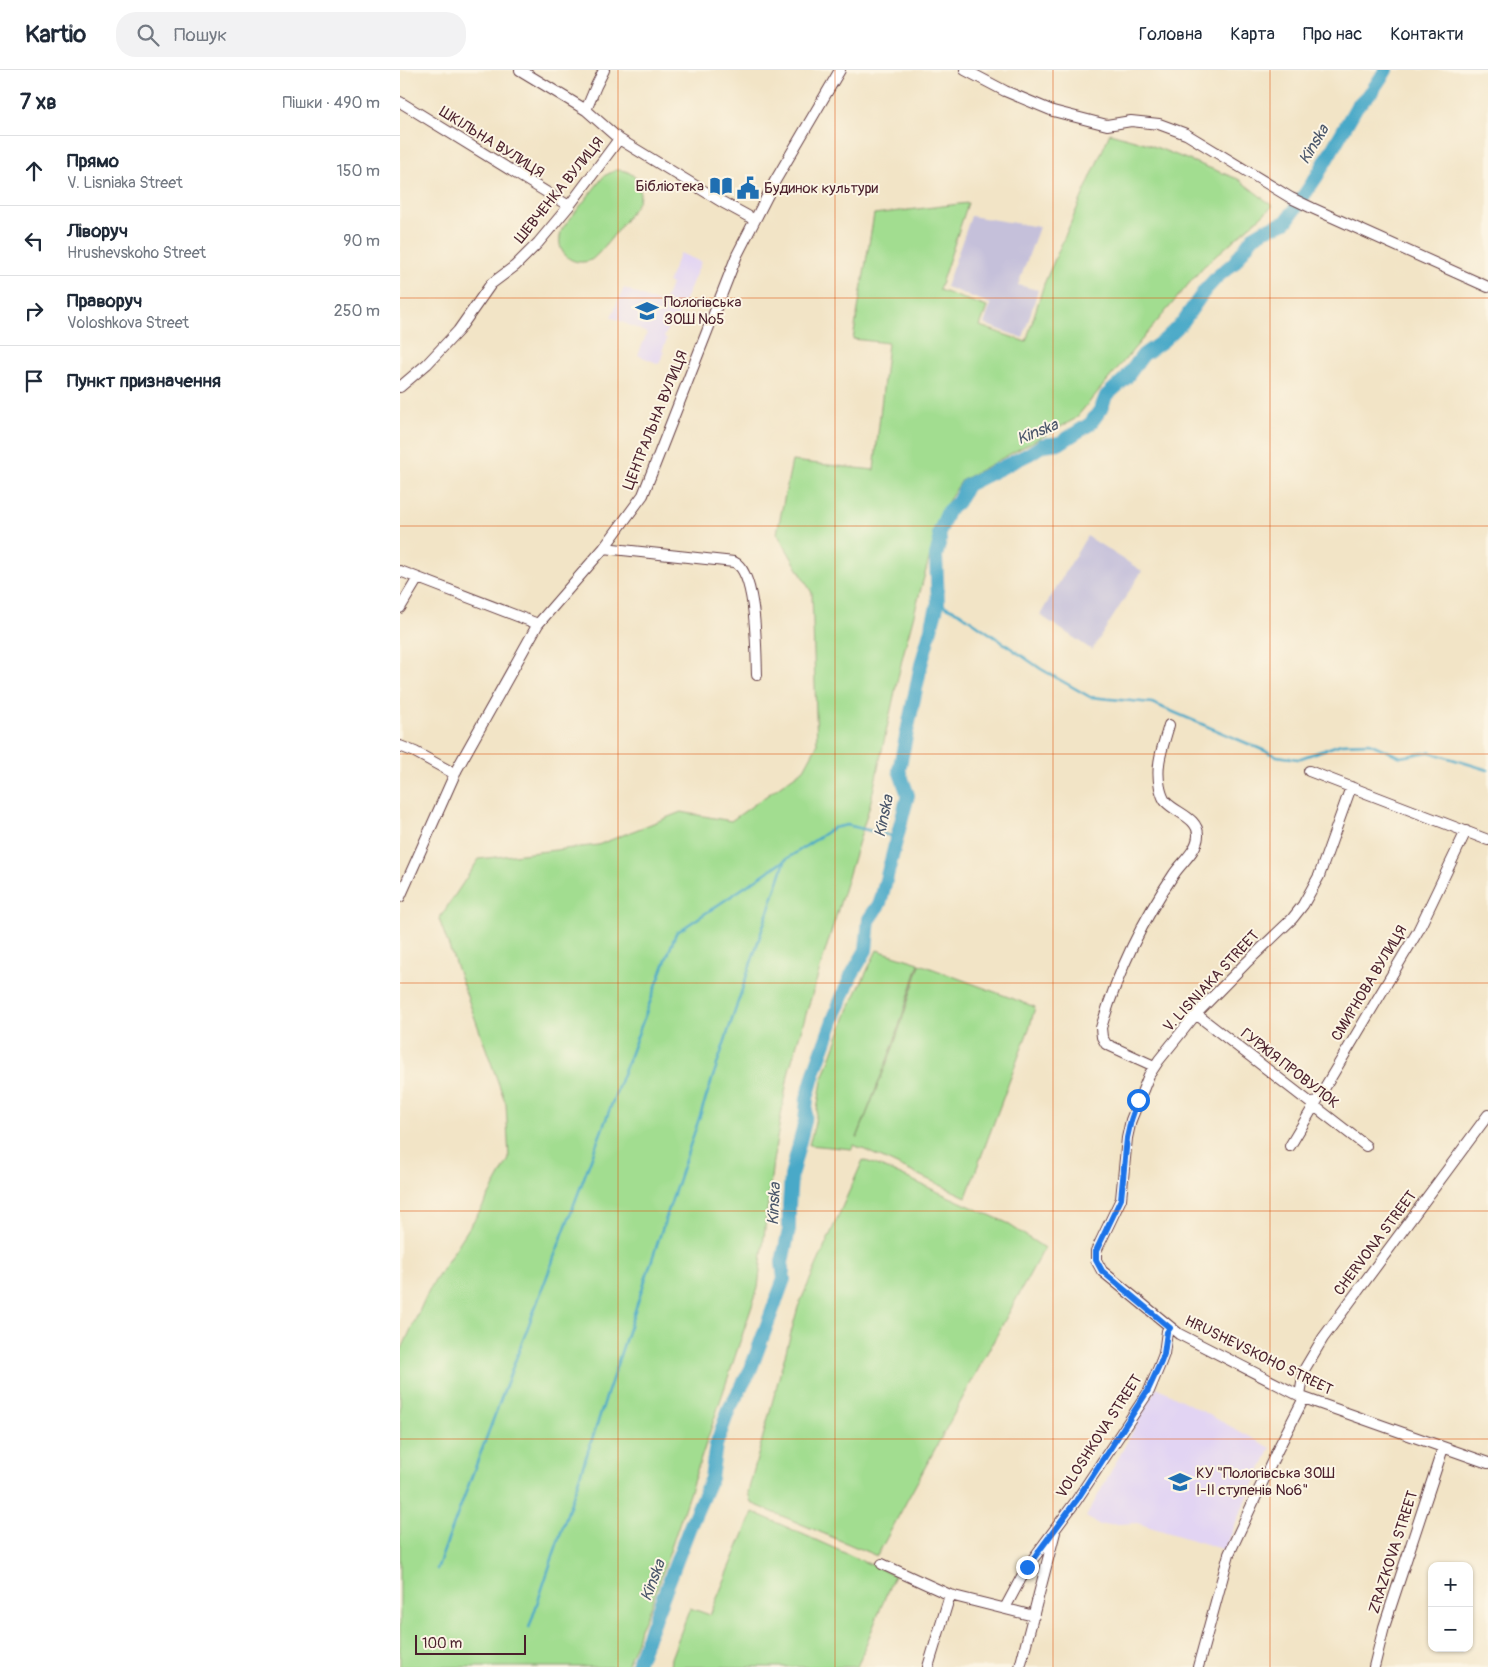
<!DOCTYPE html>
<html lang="uk">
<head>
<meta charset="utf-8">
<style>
  body { margin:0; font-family:Pangolin,sans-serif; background:#f2f2f3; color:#1f2937 }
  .controls { position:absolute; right:15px; bottom:15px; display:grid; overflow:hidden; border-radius:10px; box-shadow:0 1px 4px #0004 }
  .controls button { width:45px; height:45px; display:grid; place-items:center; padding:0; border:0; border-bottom:1px solid #e0e1e3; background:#fff; color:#1f2937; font:25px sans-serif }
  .scale { position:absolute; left:15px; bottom:12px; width:111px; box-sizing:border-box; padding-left:5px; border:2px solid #4a1f2b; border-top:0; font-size:14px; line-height:18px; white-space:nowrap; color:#4a1f2b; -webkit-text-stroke:4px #fcf5e5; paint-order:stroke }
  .stop { position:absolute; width:15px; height:15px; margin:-11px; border:4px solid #1a73e8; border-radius:50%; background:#fff }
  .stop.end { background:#1a73e8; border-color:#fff; box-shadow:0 1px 5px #0008 }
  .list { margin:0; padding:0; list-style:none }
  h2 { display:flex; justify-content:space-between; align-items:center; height:65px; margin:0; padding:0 20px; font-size:21px }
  h2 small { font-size:16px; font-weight:400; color:#747a83 }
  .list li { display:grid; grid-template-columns:32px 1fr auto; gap:15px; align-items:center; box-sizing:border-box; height:70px; padding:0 20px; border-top:1px solid #e0e1e3 }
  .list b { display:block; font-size:19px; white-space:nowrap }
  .list p { margin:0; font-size:16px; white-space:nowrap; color:#747a83 }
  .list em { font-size:16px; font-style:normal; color:#747a83 }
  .icon { flex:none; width:28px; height:28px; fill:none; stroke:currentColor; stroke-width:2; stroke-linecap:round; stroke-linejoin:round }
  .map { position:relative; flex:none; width:1088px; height:1597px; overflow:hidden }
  header { display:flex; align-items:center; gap:30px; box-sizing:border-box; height:70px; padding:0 25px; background:#fff; border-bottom:1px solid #e0e1e3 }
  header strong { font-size:24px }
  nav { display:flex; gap:28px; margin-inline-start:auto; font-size:18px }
  .search { width:350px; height:45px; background:#f2f2f3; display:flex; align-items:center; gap:12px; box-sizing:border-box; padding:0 18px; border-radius:20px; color:#747a83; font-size:19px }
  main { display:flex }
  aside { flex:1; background:#fff }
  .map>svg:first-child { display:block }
</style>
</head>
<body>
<header>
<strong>Kartio</strong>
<div class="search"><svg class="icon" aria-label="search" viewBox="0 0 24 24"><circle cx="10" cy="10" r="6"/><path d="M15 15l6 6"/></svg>Пошук</div>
<nav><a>Головна</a><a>Карта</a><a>Про нас</a><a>Контакти</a></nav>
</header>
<main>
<aside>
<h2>7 хв<small>Пішки · 490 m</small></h2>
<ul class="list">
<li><svg class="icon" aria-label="ahead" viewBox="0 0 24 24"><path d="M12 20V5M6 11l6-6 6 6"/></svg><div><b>Прямо</b><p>V. Lisniaka Street</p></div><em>150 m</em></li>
<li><svg class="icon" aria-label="left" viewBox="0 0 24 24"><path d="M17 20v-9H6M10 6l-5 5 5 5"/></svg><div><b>Ліворуч</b><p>Hrushevskoho Street</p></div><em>90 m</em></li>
<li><svg class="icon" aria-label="right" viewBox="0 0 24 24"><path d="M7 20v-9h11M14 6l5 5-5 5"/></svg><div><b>Праворуч</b><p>Voloshkova Street</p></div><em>250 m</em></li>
<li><svg class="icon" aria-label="arrive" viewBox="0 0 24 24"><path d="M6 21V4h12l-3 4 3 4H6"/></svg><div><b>Пункт призначення</b></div></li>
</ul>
</aside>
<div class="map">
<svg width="1088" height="1597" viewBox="0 0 1088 1597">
  <rect width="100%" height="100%" fill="#fcf5e5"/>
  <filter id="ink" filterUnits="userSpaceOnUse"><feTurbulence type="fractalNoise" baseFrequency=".02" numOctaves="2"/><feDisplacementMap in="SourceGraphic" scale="10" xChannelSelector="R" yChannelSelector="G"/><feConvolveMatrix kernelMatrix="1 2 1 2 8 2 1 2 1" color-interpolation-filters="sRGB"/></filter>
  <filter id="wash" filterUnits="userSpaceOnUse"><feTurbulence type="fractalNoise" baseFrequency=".0096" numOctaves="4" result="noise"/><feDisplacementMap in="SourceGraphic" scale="20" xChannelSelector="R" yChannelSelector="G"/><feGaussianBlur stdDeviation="1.12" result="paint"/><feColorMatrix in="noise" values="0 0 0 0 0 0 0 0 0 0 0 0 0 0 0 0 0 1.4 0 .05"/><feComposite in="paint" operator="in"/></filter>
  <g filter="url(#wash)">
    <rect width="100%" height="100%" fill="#f2e4c6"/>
    <path fill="#e2d4f3" d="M280 183 301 192 273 258 269 256 264 267 267 269 262 281 264 282 259 294 238 285 247 263 211 247 224 218 263 235 271 214 268 212Z
      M757 1317 871 1378 837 1450 825 1480 737 1453 700 1455 686 1447Z"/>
    <path fill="#c5c0da" d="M571 146 639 157 618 215 638 220 623 268 584 254 591 234 546 217Z
      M687 466 742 501 692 580 640 545Z"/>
    <path fill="#a2dd90" stroke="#767e5e" d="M710 63 745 73 838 109 873 136 803 197 675 349 562 410 542 441 503 585 470 735 389 1000 373 1091 358 1218 267 1490 250 1538 240 1558 237 1571 227 1595 225 1597H0V1283L29 1220 83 1136 109 1089 106 1034 39 849 79 789 198 775 281 742 331 751 404 699 417 675 412 523 377 463 392 391 474 400 488 273 453 269 474 144 568 133 539 220 587 237 580 256 626 272 644 214Z
      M216 100C234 99 245 115 238 132 232 142 199 186 191 190 182 194 171 192 165 185 158 177 159 168 162 159L204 106Z
      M477 880 519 893 493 975 457 1068 494 975 520 894 635 937 630 956 566 1127 454 1075 452 1079 409 1075 414 1057 422 1011 449 938Z
      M463 1090 485 1098 605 1152 644 1178 477 1486 351 1433 348 1422 398 1237Z
      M353 1442 494 1505 457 1597H270L271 1588 290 1538 310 1545Z"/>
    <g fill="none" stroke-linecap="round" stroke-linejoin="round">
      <path stroke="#49a9c8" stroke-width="2.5" d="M538 533 560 543 641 599 690 627 752 633 877 686 898 689 941 674 969 673 1001 687 1029 682 1088 700
        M37 1499 276 863 433 758 447 755 496 767
        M129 1558 385 791"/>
      <path stroke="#49a9c8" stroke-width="14" d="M236 1597 289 1459 311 1408 316 1375 329 1339 350 1301 384 1209 382 1192 389 1160V1136L391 1106 405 1051 407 1028 415 1000 438 937 451 906 466 880 469 849 480 833 508 725 499 700 521 595 538 533 536 486 540 470 539 463 548 441 558 432 567 415 629 384 643 375 660 373 690 354 701 339 706 326 726 308 743 285 763 271 782 253 805 220 818 206 834 193 853 167 865 160 886 152 917 106 957 36 972 21 986 0"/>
    </g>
  </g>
  <g filter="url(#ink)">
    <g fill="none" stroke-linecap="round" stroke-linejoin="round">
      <defs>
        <path id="minor" d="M120 0 186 40
          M565 0 605 21 653 41 707 55 731 51 759 54 786 64 891 128 912 138 1088 217
          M0 32 169 136
          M219 69 322 132 355 150
          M0 317 27 294 58 261 91 214 115 196 138 173 169 136 219 69 186 40 196 16 204 0
          M204 478 334 492C357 502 356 581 357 605
          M0 501 138 554
          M0 538 18 508
          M0 676 15 682 55 704
          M909 701 1088 770
          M951 717 919 806 903 835 892 849 846 893 796 944 759 990 749 1005 731 1050 727 1068 721 1129 696 1181V1190L702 1201 779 1264 904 1328 1088 1393
          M0 827 57 699 138 554 204 478 243 425 337 185 375 111 440 0
          M796 944 966 1076
          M754 996 706 974 702 967 701 958C717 904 742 851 774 804 781 793 797 781 798 766 799 748 776 743 766 732 763 729 761 722 760 718 755 694 763 677 769 655
          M890 1076 1018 861 1066 761
          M900 1326 904 1300 923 1268 1088 1045
          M482 1494 550 1525 634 1546
          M605 1538 627 1497 676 1431 749 1321 761 1292 764 1284 767 1261 770 1258
          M528 1597 550 1525
          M620 1597 655 1462
          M798 1597 829 1484 878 1379 904 1328
          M974 1597 984 1557 1043 1378"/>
      </defs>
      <use href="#minor" stroke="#633d42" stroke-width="12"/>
      <use href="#minor" stroke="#fff" stroke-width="10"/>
    </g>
  </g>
  <g fill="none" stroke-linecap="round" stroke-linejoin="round" filter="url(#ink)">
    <path stroke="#1a73e8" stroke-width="6" d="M627 1497 676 1431 748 1320 761 1292 764 1284 767 1262 770 1258 702 1201 696 1190V1181L721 1129 727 1068 731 1050 738 1030"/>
  </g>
  <path fill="none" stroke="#e0560e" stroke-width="1" stroke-opacity="0.55" d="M218 0V1597M435 0V1597M653 0V1597M870 0V1597M0 228H1088M0 456H1088M0 684H1088M0 913H1088M0 1141H1088M0 1369H1088"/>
  <defs>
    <symbol id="library-bare" viewBox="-9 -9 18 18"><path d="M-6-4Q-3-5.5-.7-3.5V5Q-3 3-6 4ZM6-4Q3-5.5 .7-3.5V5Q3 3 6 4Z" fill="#1f6fb2" stroke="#fcf5e5" stroke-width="2.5" paint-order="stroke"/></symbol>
    <symbol id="civic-bare" viewBox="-9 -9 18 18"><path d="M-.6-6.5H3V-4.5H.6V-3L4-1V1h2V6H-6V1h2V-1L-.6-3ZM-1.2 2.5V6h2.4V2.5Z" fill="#1f6fb2" stroke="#fcf5e5" stroke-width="2.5" paint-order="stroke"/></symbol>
    <symbol id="school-bare" viewBox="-9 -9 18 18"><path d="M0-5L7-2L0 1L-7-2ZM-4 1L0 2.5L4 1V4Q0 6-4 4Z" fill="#1f6fb2" stroke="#fcf5e5" stroke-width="2.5" paint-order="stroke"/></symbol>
  </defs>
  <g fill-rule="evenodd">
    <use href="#library-bare" x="305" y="100" width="32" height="32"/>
    <use href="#civic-bare" x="332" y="102" width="32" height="32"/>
    <use href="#school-bare" x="231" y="225" width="32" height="32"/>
    <use href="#school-bare" x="764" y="1396" width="32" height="32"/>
  </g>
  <g text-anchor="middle" stroke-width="4" stroke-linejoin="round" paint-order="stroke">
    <g font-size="15" fill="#4a1f2b" stroke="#fcf5e5">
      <text transform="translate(92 72) rotate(32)" y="5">ШКІЛЬНА ВУЛИЦЯ</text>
      <text transform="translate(159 120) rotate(-51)" y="5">ШЕВЧЕНКА ВУЛИЦЯ</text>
      <text transform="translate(255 350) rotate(-68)" y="5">ЦЕНТРАЛЬНА ВУЛИЦЯ</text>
      <text transform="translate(811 911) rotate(-47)" y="5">V. LISNIAKA STREET</text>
      <text transform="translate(969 913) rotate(-59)" y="5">СМИРНОВА ВУЛИЦЯ</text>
      <text transform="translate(890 998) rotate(38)" y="5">ГУРЖІЯ ПРОВУЛОК</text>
      <text transform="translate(975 1173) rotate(-53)" y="5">CHERVONA STREET</text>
      <text transform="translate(859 1285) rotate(26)" y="5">HRUSHEVSKOHO STREET</text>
      <text transform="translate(699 1366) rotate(-57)" y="5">VOLOSHKOVA STREET</text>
      <text transform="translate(993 1482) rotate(-72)" y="5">ZRAZKOVA STREET</text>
    </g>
    <g font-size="15" fill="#4a1f2b" stroke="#fcf5e5" text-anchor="start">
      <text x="304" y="121" text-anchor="end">Бібліотека</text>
      <text x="364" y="123">Будинок культури</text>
      <text x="264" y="237">Пологівська<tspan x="264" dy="17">ЗОШ №5</tspan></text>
      <text x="796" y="1408">КУ "Пологівська ЗОШ<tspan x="796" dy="17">І-ІІ ступенів №6"</tspan></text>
    </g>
    <g font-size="16" font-style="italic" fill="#4a566a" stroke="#fcf5e5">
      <text transform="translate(913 74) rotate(-59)" y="6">Kinska</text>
      <text transform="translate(637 361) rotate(-22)" y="6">Kinska</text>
      <text transform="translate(483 746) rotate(-78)" y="6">Kinska</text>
      <text transform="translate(373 1134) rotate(-87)" y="6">Kinska</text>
      <text transform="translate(252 1510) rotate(-69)" y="6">Kinska</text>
    </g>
  </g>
</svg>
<div class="controls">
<button>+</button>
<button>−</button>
</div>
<div class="scale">100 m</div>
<div class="stop" style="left:738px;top:1030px"></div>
<div class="stop end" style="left:627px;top:1497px"></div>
</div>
</main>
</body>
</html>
